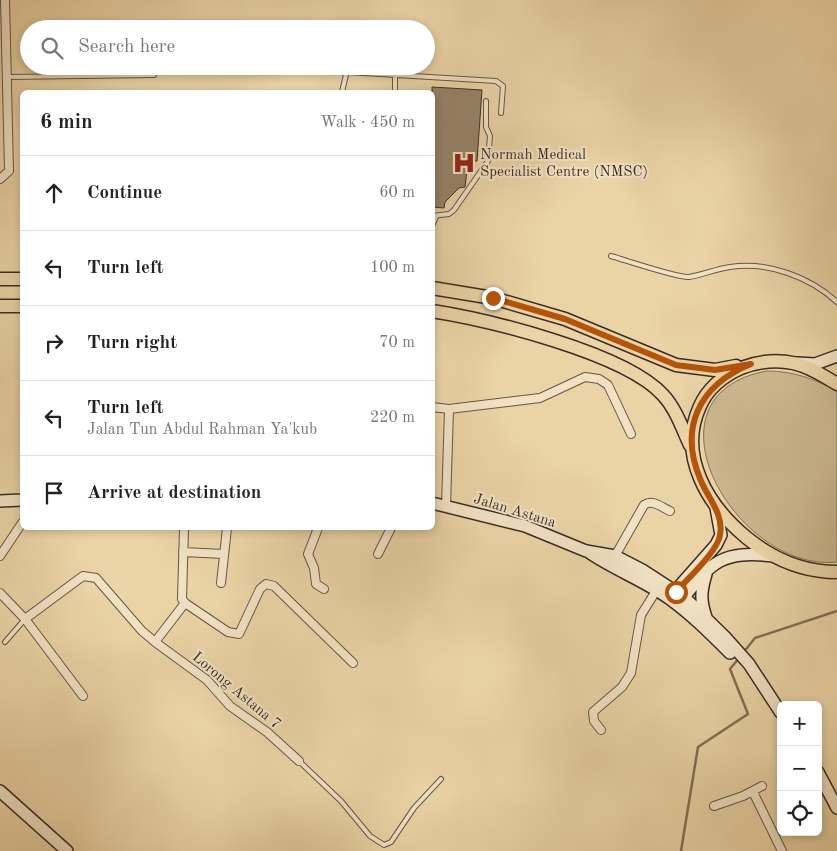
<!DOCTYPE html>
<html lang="en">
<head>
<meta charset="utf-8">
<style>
  body { margin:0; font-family:"Old Standard TT",serif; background:#f6f6f6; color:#222 }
  .controls { position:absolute; right:15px; bottom:15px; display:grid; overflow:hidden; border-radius:8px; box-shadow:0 2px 8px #0003 }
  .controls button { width:45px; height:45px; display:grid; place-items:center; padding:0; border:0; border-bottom:1px solid #e0e0e0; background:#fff; color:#222; font:25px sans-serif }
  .stop { position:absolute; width:15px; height:15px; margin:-11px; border:4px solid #b45309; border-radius:50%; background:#fff }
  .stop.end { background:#b45309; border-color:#fff; box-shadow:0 1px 5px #0008 }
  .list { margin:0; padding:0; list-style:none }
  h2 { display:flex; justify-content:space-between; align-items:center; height:65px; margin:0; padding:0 20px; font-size:21px }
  h2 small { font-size:16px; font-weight:400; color:#767676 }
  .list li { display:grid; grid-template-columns:32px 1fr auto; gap:15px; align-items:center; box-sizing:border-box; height:75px; padding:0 20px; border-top:1px solid #e0e0e0 }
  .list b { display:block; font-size:19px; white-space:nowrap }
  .list p { margin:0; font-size:16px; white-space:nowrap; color:#767676 }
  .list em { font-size:16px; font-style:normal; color:#767676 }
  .icon { flex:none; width:28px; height:28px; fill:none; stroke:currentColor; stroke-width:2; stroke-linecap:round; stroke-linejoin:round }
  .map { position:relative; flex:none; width:837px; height:851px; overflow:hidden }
  .search { position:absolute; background:#fff; box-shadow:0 2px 8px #0003; left:20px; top:20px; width:415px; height:55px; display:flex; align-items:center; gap:12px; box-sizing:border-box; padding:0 18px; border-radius:28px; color:#767676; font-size:19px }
  .panel { position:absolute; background:#fff; box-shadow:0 2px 8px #0003; left:20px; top:90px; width:415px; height:440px; border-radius:8px }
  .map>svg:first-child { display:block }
</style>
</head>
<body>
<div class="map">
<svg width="837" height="851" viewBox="0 0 837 851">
  <rect width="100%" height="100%" fill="#ead3a5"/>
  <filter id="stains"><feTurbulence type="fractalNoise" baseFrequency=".004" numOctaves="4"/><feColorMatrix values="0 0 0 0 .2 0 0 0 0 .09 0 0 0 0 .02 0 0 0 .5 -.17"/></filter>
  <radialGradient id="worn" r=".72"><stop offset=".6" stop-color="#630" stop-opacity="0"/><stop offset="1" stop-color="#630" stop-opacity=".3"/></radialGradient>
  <path fill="#ccb78f" stroke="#84725a" d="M767 371C793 371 815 379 837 391V562C736 573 634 395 767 371Z"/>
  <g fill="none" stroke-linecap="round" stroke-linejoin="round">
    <path stroke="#806e58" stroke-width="2.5" d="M743 653 755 638 837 611
      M681 851 698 747 748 714 730 669 739 658"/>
  </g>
  <path fill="#968368" stroke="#3b2c26" d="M432 87 482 90 477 161 468 162 465 187 459 188 445 202 444 208 432 207Z"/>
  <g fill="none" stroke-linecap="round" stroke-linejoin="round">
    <defs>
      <path id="lane" d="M347 72 496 81 503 86 501 113
        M8 77 154 75
        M342 92 348 66
        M395 92V66
        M432 216 449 214 454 210 488 161 490 136 486 127V101
        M432 226 436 217
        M611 256C625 260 678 278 689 277 702 275 716 269 730 267 767 261 810 277 837 302
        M5 642 25 619
        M299 761 341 801 370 836 384 845 391 842 414 808 441 779"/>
      <path id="street" d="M0 179 9 171 5 0
        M432 407 449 409 540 398 585 377 599 379 608 385 631 434
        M446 506 449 409
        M318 528 308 554 314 568 316 584 324 589
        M183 552 224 554
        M378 554 391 528
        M0 556 22 523
        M615 556 644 505C653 499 661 507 670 511
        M221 583 227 528
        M0 593 25 619 83 696
        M185 603 228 632 239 634 260 589 266 584 274 586 353 663
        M25 619 83 576 96 578 142 631 155 642 185 603 182 599 184 528
        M155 642 207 680 230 706 267 732 299 761
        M601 730 594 721 593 712 622 687 631 673 641 615 656 591
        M753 792 782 851
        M714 806 743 796 762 786"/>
      <path id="secondary" d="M798 363 815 364 837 356
        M0 501 22 500
        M432 503 525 526 586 551 615 556 644 571 684 597 725 637 749 664 781 713
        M590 553C615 570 645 581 670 599 692 615 711 634 730 653
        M706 574C701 591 700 600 706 617
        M670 597 716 545 721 535 716 508
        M680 602C712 562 720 550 774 556
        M818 772 837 808
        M0 791 67 851"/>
      <path id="primary" d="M0 279H22
        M432 288 493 298 565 319 676 365 715 370 736 366
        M0 306H22
        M432 311C489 320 625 353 663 395 676 409 682 428 690 445
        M837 384C824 376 808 366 793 363 775 359 757 362 741 368 723 376 708 388 700 406 677 456 708 506 747 538 773 559 803 572 837 572"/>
    </defs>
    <use href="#lane" stroke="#675646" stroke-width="6"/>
    <use href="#street" stroke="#675646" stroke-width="10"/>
    <use href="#secondary" stroke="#3b2c26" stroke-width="14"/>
    <use href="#primary" stroke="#3b2c26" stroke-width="15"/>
    <use href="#lane" stroke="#f1e2c4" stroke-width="4"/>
    <use href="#street" stroke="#f1e2c4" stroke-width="8"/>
    <use href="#secondary" stroke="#f1e2c4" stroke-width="11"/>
    <use href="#primary" stroke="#ead3a5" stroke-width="12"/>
  </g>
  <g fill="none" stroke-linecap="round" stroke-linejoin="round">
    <path stroke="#b45309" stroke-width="6" d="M493 298 565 319 676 365 715 370 751 364C699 385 678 428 701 481 708 498 724 514 720 535 718 551 687 579 676 592"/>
  </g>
  <defs>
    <symbol id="hospital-bare" viewBox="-9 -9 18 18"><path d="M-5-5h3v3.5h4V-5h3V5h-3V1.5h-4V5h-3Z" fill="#8f2418" stroke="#f1e2c4" stroke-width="2.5" paint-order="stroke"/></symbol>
  </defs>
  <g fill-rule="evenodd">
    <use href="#hospital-bare" x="448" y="147" width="32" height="32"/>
  </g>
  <g text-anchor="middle" stroke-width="4" stroke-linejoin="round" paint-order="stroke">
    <g font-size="15" fill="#3b2c26" stroke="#f1e2c4" text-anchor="start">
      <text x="480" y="159">Normah Medical<tspan x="480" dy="17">Specialist Centre (NMSC)</tspan></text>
    </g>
    <g font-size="15" fill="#3b2c26" stroke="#f1e2c4">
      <text transform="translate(515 510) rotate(17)" y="5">Jalan Astana</text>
      <text transform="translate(237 690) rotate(40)" y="5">Lorong Astana 7</text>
    </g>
  </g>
  <rect width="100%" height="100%" filter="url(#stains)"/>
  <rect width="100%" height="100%" fill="url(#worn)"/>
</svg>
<div class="controls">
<button>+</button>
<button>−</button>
<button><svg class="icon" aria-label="locate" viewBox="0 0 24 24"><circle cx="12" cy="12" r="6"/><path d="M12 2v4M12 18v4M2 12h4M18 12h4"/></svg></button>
</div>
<div class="stop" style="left:676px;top:592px"></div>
<div class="stop end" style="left:493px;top:298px"></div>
<div class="search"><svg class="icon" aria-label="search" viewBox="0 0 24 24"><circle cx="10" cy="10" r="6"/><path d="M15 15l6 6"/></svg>Search here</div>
<section class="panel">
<h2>6 min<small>Walk · 450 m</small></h2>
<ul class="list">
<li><svg class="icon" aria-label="ahead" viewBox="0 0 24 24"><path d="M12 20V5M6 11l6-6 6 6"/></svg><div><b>Continue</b></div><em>60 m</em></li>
<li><svg class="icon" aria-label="left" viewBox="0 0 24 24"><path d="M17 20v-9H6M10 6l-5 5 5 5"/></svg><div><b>Turn left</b></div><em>100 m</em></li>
<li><svg class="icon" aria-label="right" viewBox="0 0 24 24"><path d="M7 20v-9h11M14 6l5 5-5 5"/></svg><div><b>Turn right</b></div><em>70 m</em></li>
<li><svg class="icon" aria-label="left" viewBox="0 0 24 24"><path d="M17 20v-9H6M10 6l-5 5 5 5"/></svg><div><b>Turn left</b><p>Jalan Tun Abdul Rahman Ya'kub</p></div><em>220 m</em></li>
<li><svg class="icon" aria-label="arrive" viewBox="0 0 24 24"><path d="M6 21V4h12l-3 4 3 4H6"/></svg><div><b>Arrive at destination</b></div></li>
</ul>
</section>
</div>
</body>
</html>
